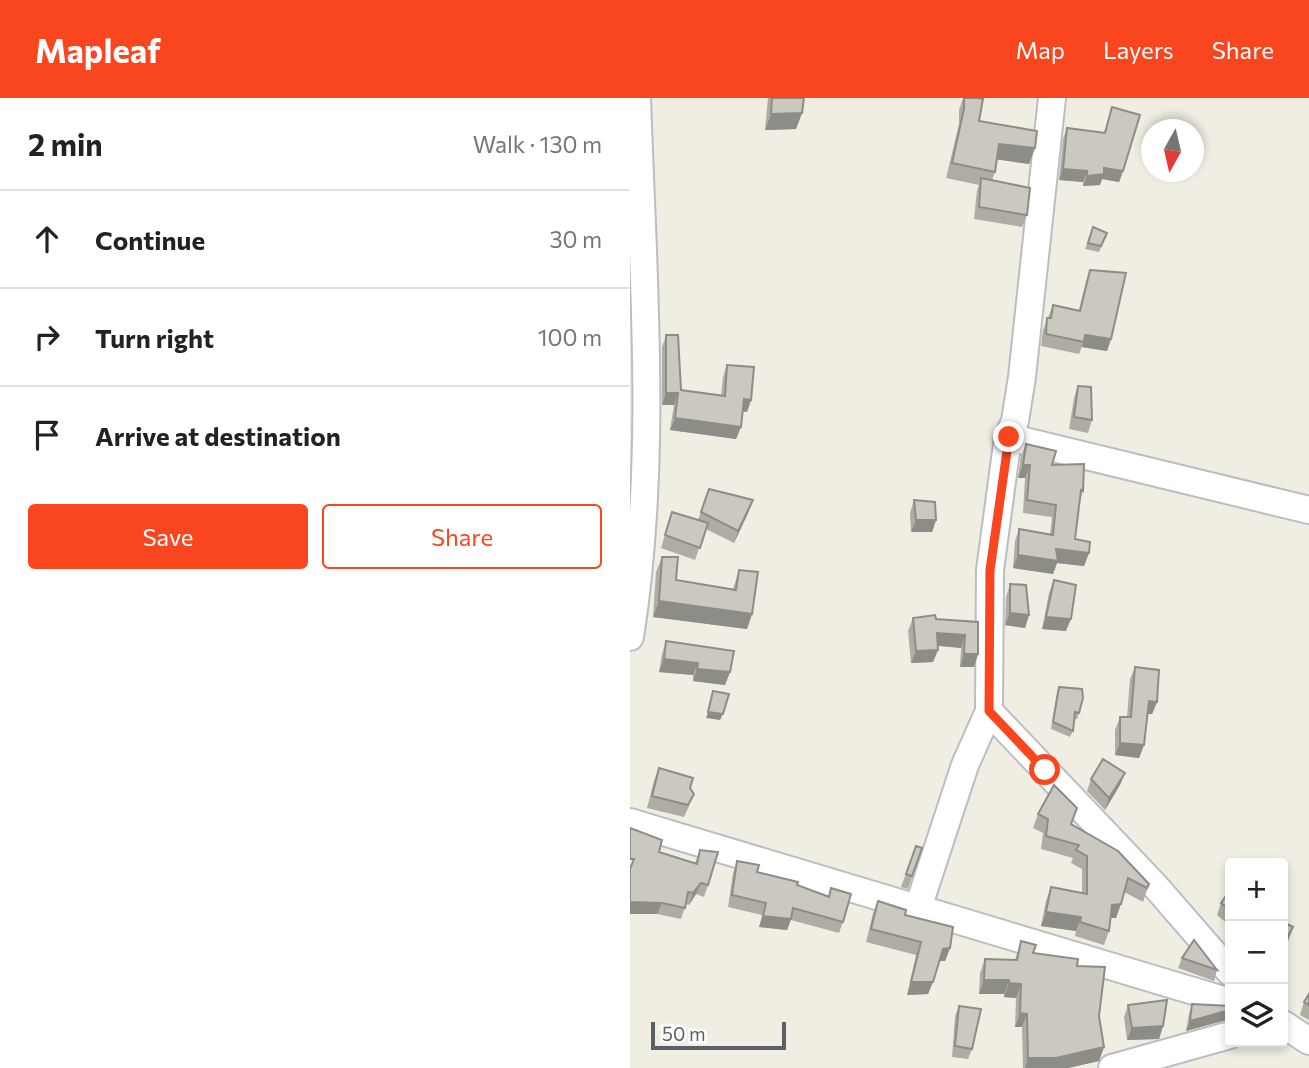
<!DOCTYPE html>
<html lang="en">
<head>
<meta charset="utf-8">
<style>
  body { margin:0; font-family:Commissioner,sans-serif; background:#f2f2f2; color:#222 }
  .controls { position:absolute; right:21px; bottom:21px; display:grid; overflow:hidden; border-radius:7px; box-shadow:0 4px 10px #0003 }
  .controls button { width:63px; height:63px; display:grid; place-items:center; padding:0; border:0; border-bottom:2px solid #e0e0e0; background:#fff; color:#222; font:35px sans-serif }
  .compass { position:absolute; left:511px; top:21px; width:63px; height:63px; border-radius:50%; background:#fff; box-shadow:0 4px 10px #0003; rotate:188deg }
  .scale { position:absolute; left:21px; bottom:18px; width:135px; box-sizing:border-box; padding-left:7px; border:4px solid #5b5f66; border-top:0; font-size:19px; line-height:24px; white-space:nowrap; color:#5b5f66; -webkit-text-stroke:5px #fff; paint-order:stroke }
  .stop { position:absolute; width:21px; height:21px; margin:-16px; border:5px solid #fa461f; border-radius:50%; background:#fff }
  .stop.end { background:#fa461f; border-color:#fff; box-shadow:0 2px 7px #0008 }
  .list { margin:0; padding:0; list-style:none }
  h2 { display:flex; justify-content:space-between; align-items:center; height:91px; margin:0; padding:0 28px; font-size:30px }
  h2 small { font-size:23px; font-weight:400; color:#767676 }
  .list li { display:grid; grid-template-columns:46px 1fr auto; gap:21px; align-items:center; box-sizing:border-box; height:98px; padding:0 28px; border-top:2px solid #e0e0e0 }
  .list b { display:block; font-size:26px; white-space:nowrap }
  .list em { font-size:23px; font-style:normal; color:#767676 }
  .actions { display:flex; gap:14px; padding:21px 28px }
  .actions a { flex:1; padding:16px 0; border:2px solid #fa461f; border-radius:7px; text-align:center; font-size:24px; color:#fa461f }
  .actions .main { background:#fa461f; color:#fff }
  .icon { flex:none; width:38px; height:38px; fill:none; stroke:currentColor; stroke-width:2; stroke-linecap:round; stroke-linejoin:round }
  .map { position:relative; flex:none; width:679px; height:970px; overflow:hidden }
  header { display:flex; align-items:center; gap:42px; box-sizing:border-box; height:98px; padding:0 35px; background:#fa461f; color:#fff }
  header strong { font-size:33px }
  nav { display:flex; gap:38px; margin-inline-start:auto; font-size:24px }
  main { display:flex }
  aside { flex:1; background:#fff }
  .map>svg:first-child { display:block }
</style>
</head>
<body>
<header>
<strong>Mapleaf</strong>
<nav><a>Map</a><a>Layers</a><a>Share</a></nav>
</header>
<main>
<aside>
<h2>2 min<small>Walk · 130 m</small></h2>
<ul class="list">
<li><svg class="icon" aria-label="ahead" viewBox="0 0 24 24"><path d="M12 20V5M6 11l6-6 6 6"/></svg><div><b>Continue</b></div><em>30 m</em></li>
<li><svg class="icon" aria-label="right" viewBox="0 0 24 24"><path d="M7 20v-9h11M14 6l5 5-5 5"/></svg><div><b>Turn right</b></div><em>100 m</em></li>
<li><svg class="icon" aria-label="arrive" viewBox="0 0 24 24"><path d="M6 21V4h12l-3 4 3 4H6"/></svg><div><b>Arrive at destination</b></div></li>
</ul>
<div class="actions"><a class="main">Save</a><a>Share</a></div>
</aside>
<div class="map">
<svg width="679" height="970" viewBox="0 0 679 970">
  <rect width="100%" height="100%" fill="#f0eee3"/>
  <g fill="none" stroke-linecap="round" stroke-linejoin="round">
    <defs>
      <path id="minor" d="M378 339 679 412
        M0 539C28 361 13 179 7 0
        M359 613 527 790 600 874
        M0 724 600 904
        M288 810 335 667 359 613 360 472 378 339 385 323 392 279 422 0
        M653 926 679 943
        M482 970 600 937"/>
    </defs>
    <use href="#minor" stroke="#bbbdc4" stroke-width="30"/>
    <use href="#minor" stroke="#fff" stroke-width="26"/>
  </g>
  <path fill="#afaca5" d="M138 0H174L172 15 166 31 135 32Z
    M333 0H348L349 23 405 50 399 66 367 61 365 74 362 82 397 117 392 129 344 121 347 92 349 87 316 80 329 26V12Z
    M482 9 493 73 489 84 472 81 470 87 453 88V84L429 82 433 41 437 30 474 35Z
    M463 129 477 135 469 154 455 151Z
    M460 172 481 241 477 253 452 249 449 256 411 248 413 232 423 207 449 212 456 184Z
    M36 237 51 292 91 298 93 279 97 267 121 302 117 314 113 313 111 329 106 341 40 332 44 307H32V249Z
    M448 288 462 322 458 335 439 331 444 300Z
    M396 346 453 393 449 404 445 441 459 455 454 468 427 465 423 476 383 470 385 443 389 431 420 437 422 419 393 415 395 380H388L391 358Z
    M79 391 118 415 104 445 76 431 65 462 31 450 42 414 68 422Z
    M284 402 306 422 302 434H281L280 415Z
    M32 459 46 482 103 491 109 472 122 516 117 531 23 519 26 474Z
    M424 482 436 533 412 531 419 495Z
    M380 486 399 517 395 530 375 527 376 499Z
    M283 520 348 524V556L344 569H330L331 550 308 548V552L303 564 281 565 278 533Z
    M36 543 100 574 95 587 63 583V577L29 574 32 556Z
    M505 569 527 604 522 616H517L514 647 509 660 485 657V632L490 619H497L500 581Z
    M429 589 449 615 447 621H444L443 633 440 639 421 631 427 595Z
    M29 670 60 690 59 708 54 719 17 710 24 683Z
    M495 675 490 687 475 712 457 693 461 681Z
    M408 716 441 726 519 786 513 804 494 794 486 820H480L479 833 474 847 445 838 446 833 411 828 416 803 421 789 452 795V771L441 765 443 760 411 751 413 735 403 730Z
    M286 748 292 750 278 791 271 789Z
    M70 752 78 787 74 799 66 796 59 807 56 806 51 821 27 816 29 754 65 765Z
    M107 763 127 774 198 799 201 790 213 824 209 835 161 822 157 832 129 829 132 817 98 809 103 775Z
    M600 792V828L587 817 591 805Z
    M248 803 275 817 320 850 315 863H309L298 896 277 897 286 857 236 844 243 815Z
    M600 828V844L595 841Z
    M391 843 403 855 447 868 469 918 474 949 469 963 438 970H393L392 929H385L386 900 374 899V896H349L350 875 355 861 385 862Z
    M552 860 587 872 584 883 548 870Z
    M679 896V922L670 917 674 904Z
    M562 906 600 908V923L596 922 556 933 559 916Z
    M498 907 533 928 529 941 497 942 494 919Z
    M329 908 342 951 338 961 322 959 325 918Z"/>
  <path fill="#8e8c86" d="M172 15 166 31 135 32 141 16Z
    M369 46 405 50 399 66 364 61Z
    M474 70 493 73 489 84 472 81 470 87 453 88 457 78Z
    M433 71 457 73 453 84 429 82Z
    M455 237 481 241 477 253 452 249Z
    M36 295H48L44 307H32Z
    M114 301 121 302 117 314 110 313Z
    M45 320 111 329 106 341 40 332Z
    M393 367H400L395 380H388Z
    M123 402 118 415 104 445 108 433Z
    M286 422H306L302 434H281Z
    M426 451 459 455 454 468 427 465 423 476 383 470 388 457Z
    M29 503 122 516 117 531 23 519Z
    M380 515 399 517 395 530 375 527Z
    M416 519 441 521 436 533 412 531Z
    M307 535 335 537 331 550 302 547Z
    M308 552 303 564 281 565 286 553Z
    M334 556H348L344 569H330Z
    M34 561 68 565 63 577 29 574Z
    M67 571 100 574 95 587 63 583Z
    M519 603 527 604 522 616H514Z
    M78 614 93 616 90 622 76 620Z
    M490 645 514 647 509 660 485 657Z
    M495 675 490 687 475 712 479 700Z
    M71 785 66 796 59 807 63 795Z
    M0 804 32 805 27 816H0Z
    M491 806 486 820H477L482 807Z
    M416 814 451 819 446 833 411 828Z
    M133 818 161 821 157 832 129 829Z
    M663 829 657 846 653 853V847Z
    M320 850 315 863H308L313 851Z
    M354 882H379L374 896H349Z
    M281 884H303L298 896 277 897Z
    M379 885 391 886 386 900 374 899Z
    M600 912 596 922 556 933 560 923Z
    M390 915 397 916 392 929H385Z
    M533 928 529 941 497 942 502 930Z
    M474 949 469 963 438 970H395L398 960Z"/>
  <path fill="#cbc8c0" stroke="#8e8c86" stroke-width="2" d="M142 0H174L172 15 141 16Z
    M334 0H348L353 1 349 23 407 33 405 50 369 46 365 74 322 65 334 11Z
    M482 9 510 17 493 73 474 70V76L457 78V73L433 71 437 30 475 35Z
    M351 80 400 90 397 117 349 109Z
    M463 129 477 135 471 148 458 145Z
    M460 172 496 175 481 241 455 237 454 244 416 236 417 220H421L423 207 450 213Z
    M36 237H48L51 292 95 298 97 267 124 269 121 302 114 301 111 329 45 320 48 295H36Z
    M448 288 461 289 462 322 444 319Z
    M396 346 426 353 422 367 454 366 453 393 451 392 445 441 460 444 459 455 426 451 428 463 388 457 389 431 423 437 426 407 397 402 400 367H393Z
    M79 391 123 402 108 433 71 414Z
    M284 402 305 404 306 422H286Z
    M42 414 78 425 70 450 35 437Z
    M32 459H48L46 482 106 492 109 472 128 474 122 516 29 503Z
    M424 482 446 487 441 521 416 519Z
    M380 486 396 487 399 517 380 515Z
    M305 517 306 521 348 524V556H334L335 537 307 535 308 552 286 553 283 520Z
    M36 543 104 553 100 574 67 571 68 565 34 561Z
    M505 569 529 572 527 604 519 603 514 647 490 645V619H501Z
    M429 589 452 591 453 600 449 615 445 614 443 633 423 624Z
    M83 593 99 596 93 616 78 614Z
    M473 661 495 675 479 700 461 681Z
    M29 670 63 680 60 690 64 696 58 707 22 698Z
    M424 687 447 710 441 726 488 753 519 786 517 790 498 780 491 806 482 807 479 833 450 824 451 819 416 814 421 789 457 796V758L446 752 449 747 416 738 418 721 408 716Z
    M0 730 32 742 29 754 67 766 70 752 88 754 78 787 71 785 63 795 58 794 55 810 32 805 0 804V771L4 761H0Z
    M286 748 292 750 282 778 276 776Z
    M107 763 129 767 127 774 168 784 167 787 199 799 201 790 221 796 213 824 163 810 161 821 133 818 136 805 102 797Z
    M600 792V812L591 805Z
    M248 803 276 812 275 817 323 829 320 850 313 851 303 884H281L291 844 241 831Z
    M653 824 663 829 653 847Z
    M564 842 587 872 552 860Z
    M391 843 406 847 403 855 448 861 447 868 475 869 469 918 474 949 426 960H398L397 916 390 915 391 886 379 885V882H354L355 861 387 862Z
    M679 896V907L674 904Z
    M537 902 533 928 502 930 498 907Z
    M562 906 600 908V912L560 923Z
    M329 908 351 911 342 951 325 948Z"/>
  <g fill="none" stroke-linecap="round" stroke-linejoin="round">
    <path stroke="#fa461f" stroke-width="9" d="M379 339 360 472 359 613 415 672"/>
  </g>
</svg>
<div class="controls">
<button>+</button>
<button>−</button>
<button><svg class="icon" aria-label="layers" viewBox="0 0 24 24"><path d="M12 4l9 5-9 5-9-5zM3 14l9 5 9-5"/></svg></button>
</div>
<svg class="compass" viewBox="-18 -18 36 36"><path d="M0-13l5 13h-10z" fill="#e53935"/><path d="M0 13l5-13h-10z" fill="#767676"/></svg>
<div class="scale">50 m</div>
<div class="stop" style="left:415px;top:672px"></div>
<div class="stop end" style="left:379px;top:339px"></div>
</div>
</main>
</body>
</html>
